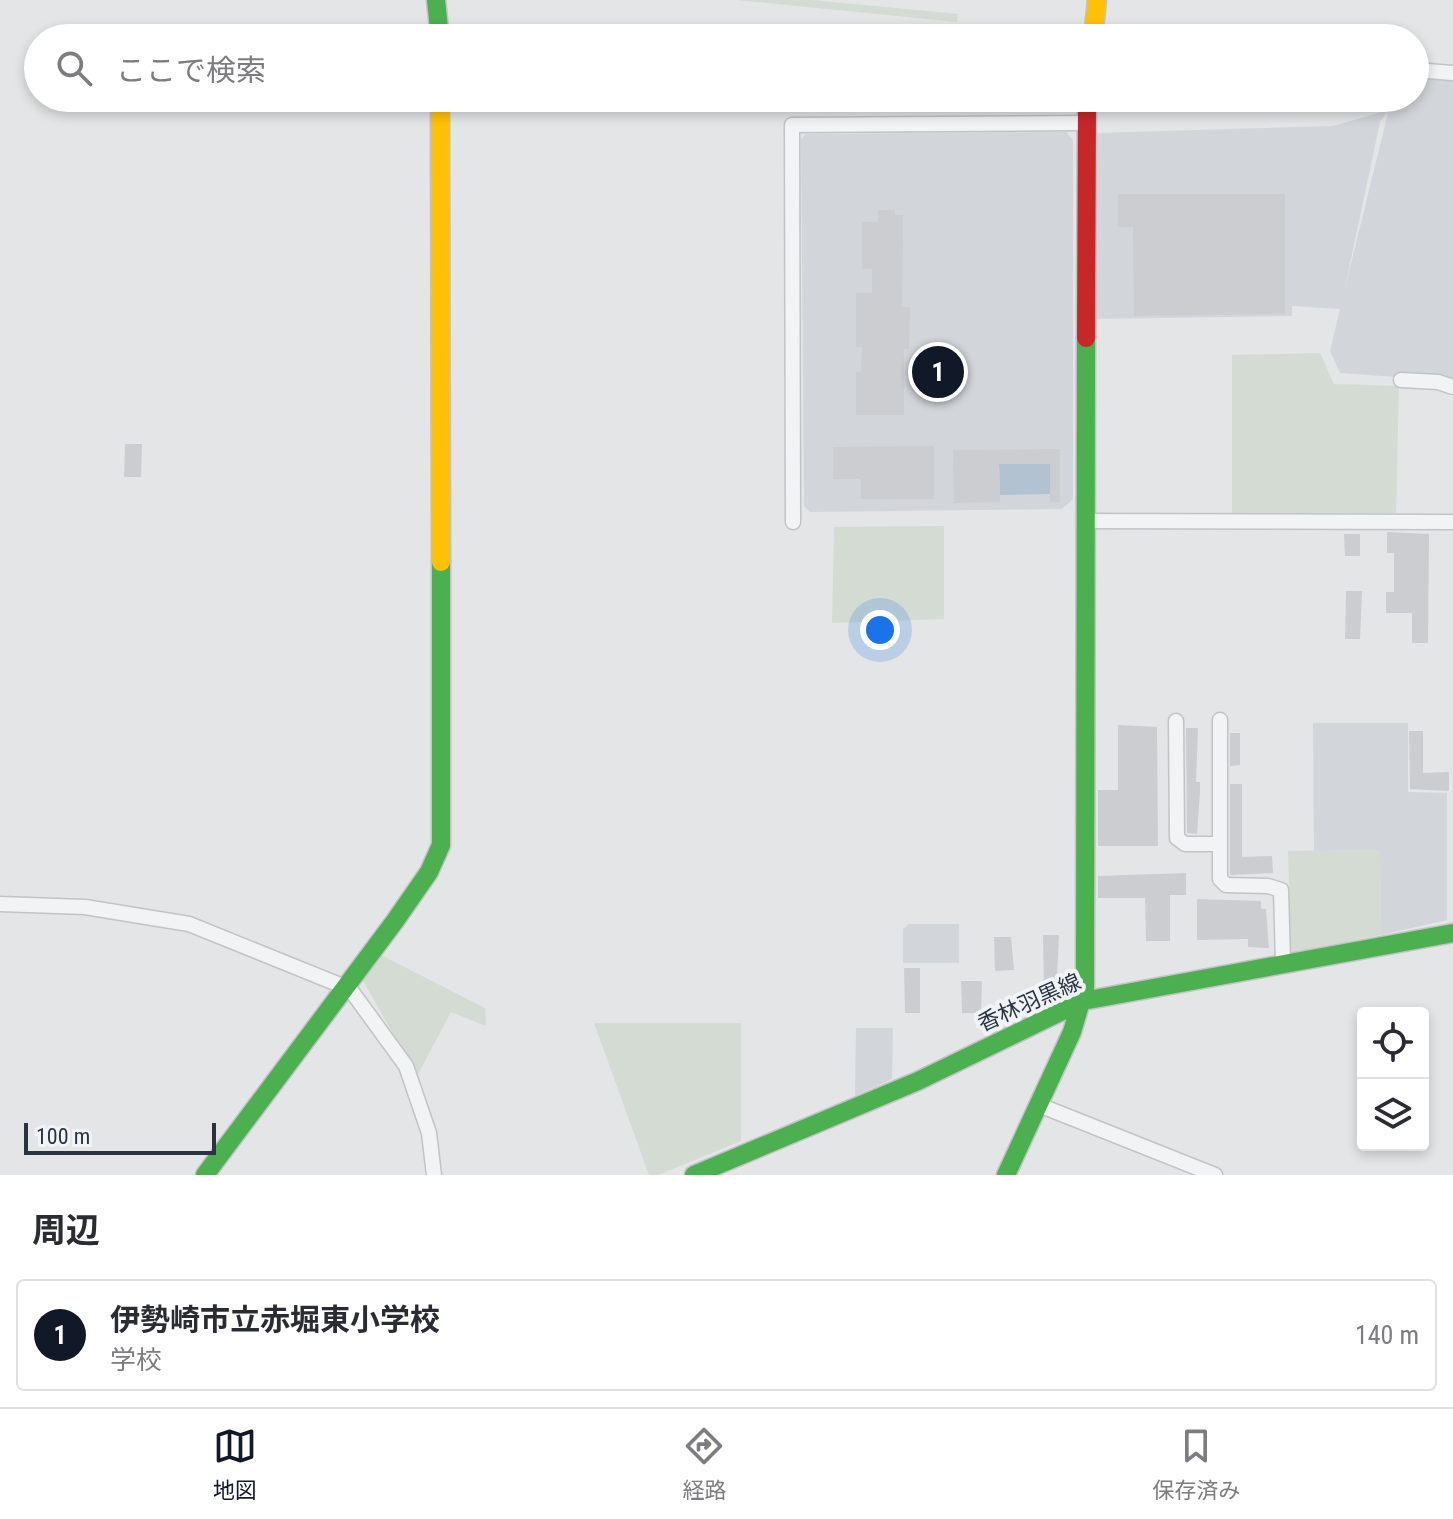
<!DOCTYPE html>
<html lang="ja">
<head>
<meta charset="utf-8">
<style>
  body { margin:0; font-family:"Roboto Condensed","Noto Sans JP",sans-serif; background:#f2f2f3; color:#2b2b33 }
  .controls { position:absolute; right:24px; bottom:24px; display:grid; overflow:hidden; border-radius:8px; box-shadow:0 4px 12px #0003 }
  .controls button { width:72px; height:72px; display:grid; place-items:center; padding:0; border:0; border-bottom:2px solid #e1e1e2; background:#fff; color:#2b2b33; font:40px sans-serif }
  .scale { position:absolute; left:24px; bottom:20px; width:192px; box-sizing:border-box; padding-left:8px; border:4px solid #2a3341; border-top:0; font-size:22px; line-height:28px; white-space:nowrap; color:#2a3341; -webkit-text-stroke:6px #f1f4f7; paint-order:stroke }
  .you { position:absolute; left:880px; top:630px; width:28px; height:28px; margin:-20px; border:6px solid #fff; border-radius:50%; background:#1a73e8; box-shadow:0 0 0 12px #1a73e833 }
  .badge { display:grid; place-items:center; width:52px; height:52px; border-radius:50%; background:#111827; color:#fff; font-size:26px; font-weight:700 }
  .pin { position:absolute; translate:-50% -50%; border:4px solid #fff; box-shadow:0 2px 8px #0006 }
  .list { margin:0; padding:0; list-style:none }
  h2 { display:flex; justify-content:space-between; align-items:center; height:104px; margin:0; padding:0 32px; font-size:34px }
  h2 small { font-size:26px; font-weight:400; color:#7c7c81 }
  .list li { display:grid; grid-template-columns:52px 1fr auto; gap:24px; align-items:center; box-sizing:border-box; height:112px; margin:0 16px 16px; padding:0 16px; border:2px solid #e1e1e2; border-radius:8px }
  .list b { display:block; font-size:30px; white-space:nowrap }
  .list p { margin:0; font-size:26px; white-space:nowrap; color:#7c7c81 }
  .list em { font-size:26px; font-style:normal; color:#7c7c81 }
  .icon { flex:none; width:44px; height:44px; fill:none; stroke:currentColor; stroke-width:2; stroke-linecap:round; stroke-linejoin:round }
  .map { position:relative; flex:none; width:1453px; height:1175px; overflow:hidden }
  .search { position:absolute; background:#fff; box-shadow:0 4px 12px #0003; left:24px; right:24px; top:24px; height:88px; display:flex; align-items:center; gap:20px; box-sizing:border-box; padding:0 28px; border-radius:44px; color:#7c7c81; font-size:30px }
  .sheet { height:232px; background:#fff }
  nav { display:flex; justify-content:space-around; align-items:center; box-sizing:border-box; height:112px; border-top:2px solid #e1e1e2; background:#fff; font-size:22px; color:#7c7c81 }
  nav a { display:grid; justify-items:center; gap:4px }
  nav .on { color:#111827 }
  .map>svg:first-child { display:block }
</style>
</head>
<body>
<div class="map">
<svg width="1453" height="1175" viewBox="0 0 1453 1175">
  <rect width="100%" height="100%" fill="#e3e5e7"/>
  <path fill="#d2d5da" fill-rule="evenodd" d="M1415 73 1453 77V381L1340 373 1330 351 1340 309 1292 306V316L1095 319 1091 139 1097 133 1333 126 1389 110 1392 98H1415ZM1387 112 1388 113 1344 292 1380 122Z
    M1066 132 1073 140V499L1062 509 810 512 804 506 801 139 806 134Z
    M1313 723H1408V792L1447 793V920L1381 935 1380 850 1314 851Z
    M909 924H959V963H903V929Z
    M856 1028H893L892 1079 855 1096Z"/>
  <path fill="#d4dbd3" d="M736 0H812L958 14 957 22Z
    M1320 353 1334 384 1399 386 1396 513 1232 516V355Z
    M944 526V619L832 623 834 527Z
    M1380 850 1381 935 1291 953 1288 851Z
    M377 953 485 1008 486 1026 451 1012 417 1076 360 975Z
    M594 1023H741V1141L658 1175H649Z"/>
  <path fill="#b3c2d1" d="M999 464H1050V494L1000 495Z"/>
  <path fill="#cbcdd0" d="M1118 194H1285V314L1134 316 1133 227H1118Z
    M878 210H895V215H903L902 307H910L909 349H904V415H856V372H861L862 347H856V293H872V269H862V222H878Z
    M125 444H142L141 477H124Z
    M934 446V499H861V479H833V447Z
    M1060 449V502H1050V464H999L1000 502 954 503 953 450Z
    M1387 532 1429 534 1428 643H1412V613H1386V592H1394V553H1387Z
    M1344 534H1360V556H1345Z
    M1346 591H1362L1360 639H1345Z
    M1118 725 1157 727 1158 846H1098V790H1118Z
    M1186 728H1198L1196 782H1200V792L1197 834 1187 833Z
    M1409 731H1423V773L1449 772V791L1410 789Z
    M1230 733H1240V765L1230 766Z
    M1230 784H1242V857L1272 856 1273 873 1230 875Z
    M1186 873V895H1170V941H1146L1145 898H1098V876Z
    M1197 899 1261 901V909H1266L1269 948 1248 947V939L1197 940Z
    M1043 935H1059L1056 1000 1046 999 1044 993Z
    M994 937H1011L1014 970 995 971Z
    M904 968H920V1013H905Z
    M961 981H982L981 1013H962Z"/>
  <g fill="none" stroke-linecap="round" stroke-linejoin="round">
    <defs>
      <path id="street" d="M1415 70 1453 73
        M1401 380 1438 382 1453 387
        M1084 521 1453 522
        M793 522 792 125 1085 123
        M1220 720V879L1226 885 1268 886 1281 890 1283 963
        M1176 721 1177 838 1185 844H1220
        M0 904 85 907 189 924 350 989 406 1066 429 1133 434 1175
        M1039 1105 1215 1175"/>
      <path id="fast" d="M436 0 440 38
        M205 1175 395 921 429 872 441 845V562
        M694 1175 918 1081 1083 1001 1453 933
        M1006 1175 1072 1032 1085 988 1086 338"/>
      <path id="slow" d="M1093 38 1097 0
        M440 98 441 562"/>
      <path id="jam" d="M1086 338 1087 98"/>
    </defs>
    <use href="#street" stroke="#c1c3c5" stroke-width="17"/>
    <use href="#fast" stroke="#c1c3c5" stroke-width="21"/>
    <use href="#slow" stroke="#c1c3c5" stroke-width="21"/>
    <use href="#jam" stroke="#c1c3c5" stroke-width="21"/>
    <use href="#street" stroke="#f2f3f5" stroke-width="14"/>
    <use href="#fast" stroke="#4caf50" stroke-width="18"/>
    <use href="#slow" stroke="#ffc107" stroke-width="18"/>
    <use href="#jam" stroke="#c62828" stroke-width="18"/>
  </g>
  <g text-anchor="middle" stroke-width="8" stroke-linejoin="round" paint-order="stroke">
    <g font-size="22" fill="#2a3341" stroke="#f1f4f7">
      <text transform="translate(1029 1002) rotate(-24)" y="8">香林羽黒線</text>
    </g>
  </g>
</svg>
<div class="controls">
<button><svg class="icon" aria-label="locate" viewBox="0 0 24 24"><circle cx="12" cy="12" r="6"/><path d="M12 2v4M12 18v4M2 12h4M18 12h4"/></svg></button>
<button><svg class="icon" aria-label="layers" viewBox="0 0 24 24"><path d="M12 4l9 5-9 5-9-5zM3 14l9 5 9-5"/></svg></button>
</div>
<div class="scale">100 m</div>
<div class="you"></div>
<div class="pin badge" style="left:938px;top:372px">1</div>
<div class="search"><svg class="icon" aria-label="search" viewBox="0 0 24 24"><circle cx="10" cy="10" r="6"/><path d="M15 15l6 6"/></svg>ここで検索</div>
</div>
<section class="sheet">
<h2>周辺<small></small></h2>
<ul class="list">
<li><span class="badge">1</span><div><b>伊勢崎市立赤堀東小学校</b><p>学校</p></div><em>140 m</em></li>
</ul>
</section>
<nav>
<a class="on"><svg class="icon" aria-label="map" viewBox="0 0 24 24"><path d="M3 6l6-2 6 2 6-2v14l-6 2-6-2-6 2zM9 4v14M15 6v14"/></svg>地図</a>
<a><svg class="icon" aria-label="directions" viewBox="0 0 24 24"><path d="M12 3l9 9-9 9-9-9zM9 14v-3h6M13 9l2 2-2 2"/></svg>経路</a>
<a><svg class="icon" aria-label="saved" viewBox="0 0 24 24"><path d="M7 4h10v16l-5-4-5 4z"/></svg>保存済み</a>
</nav>
</body>
</html>
